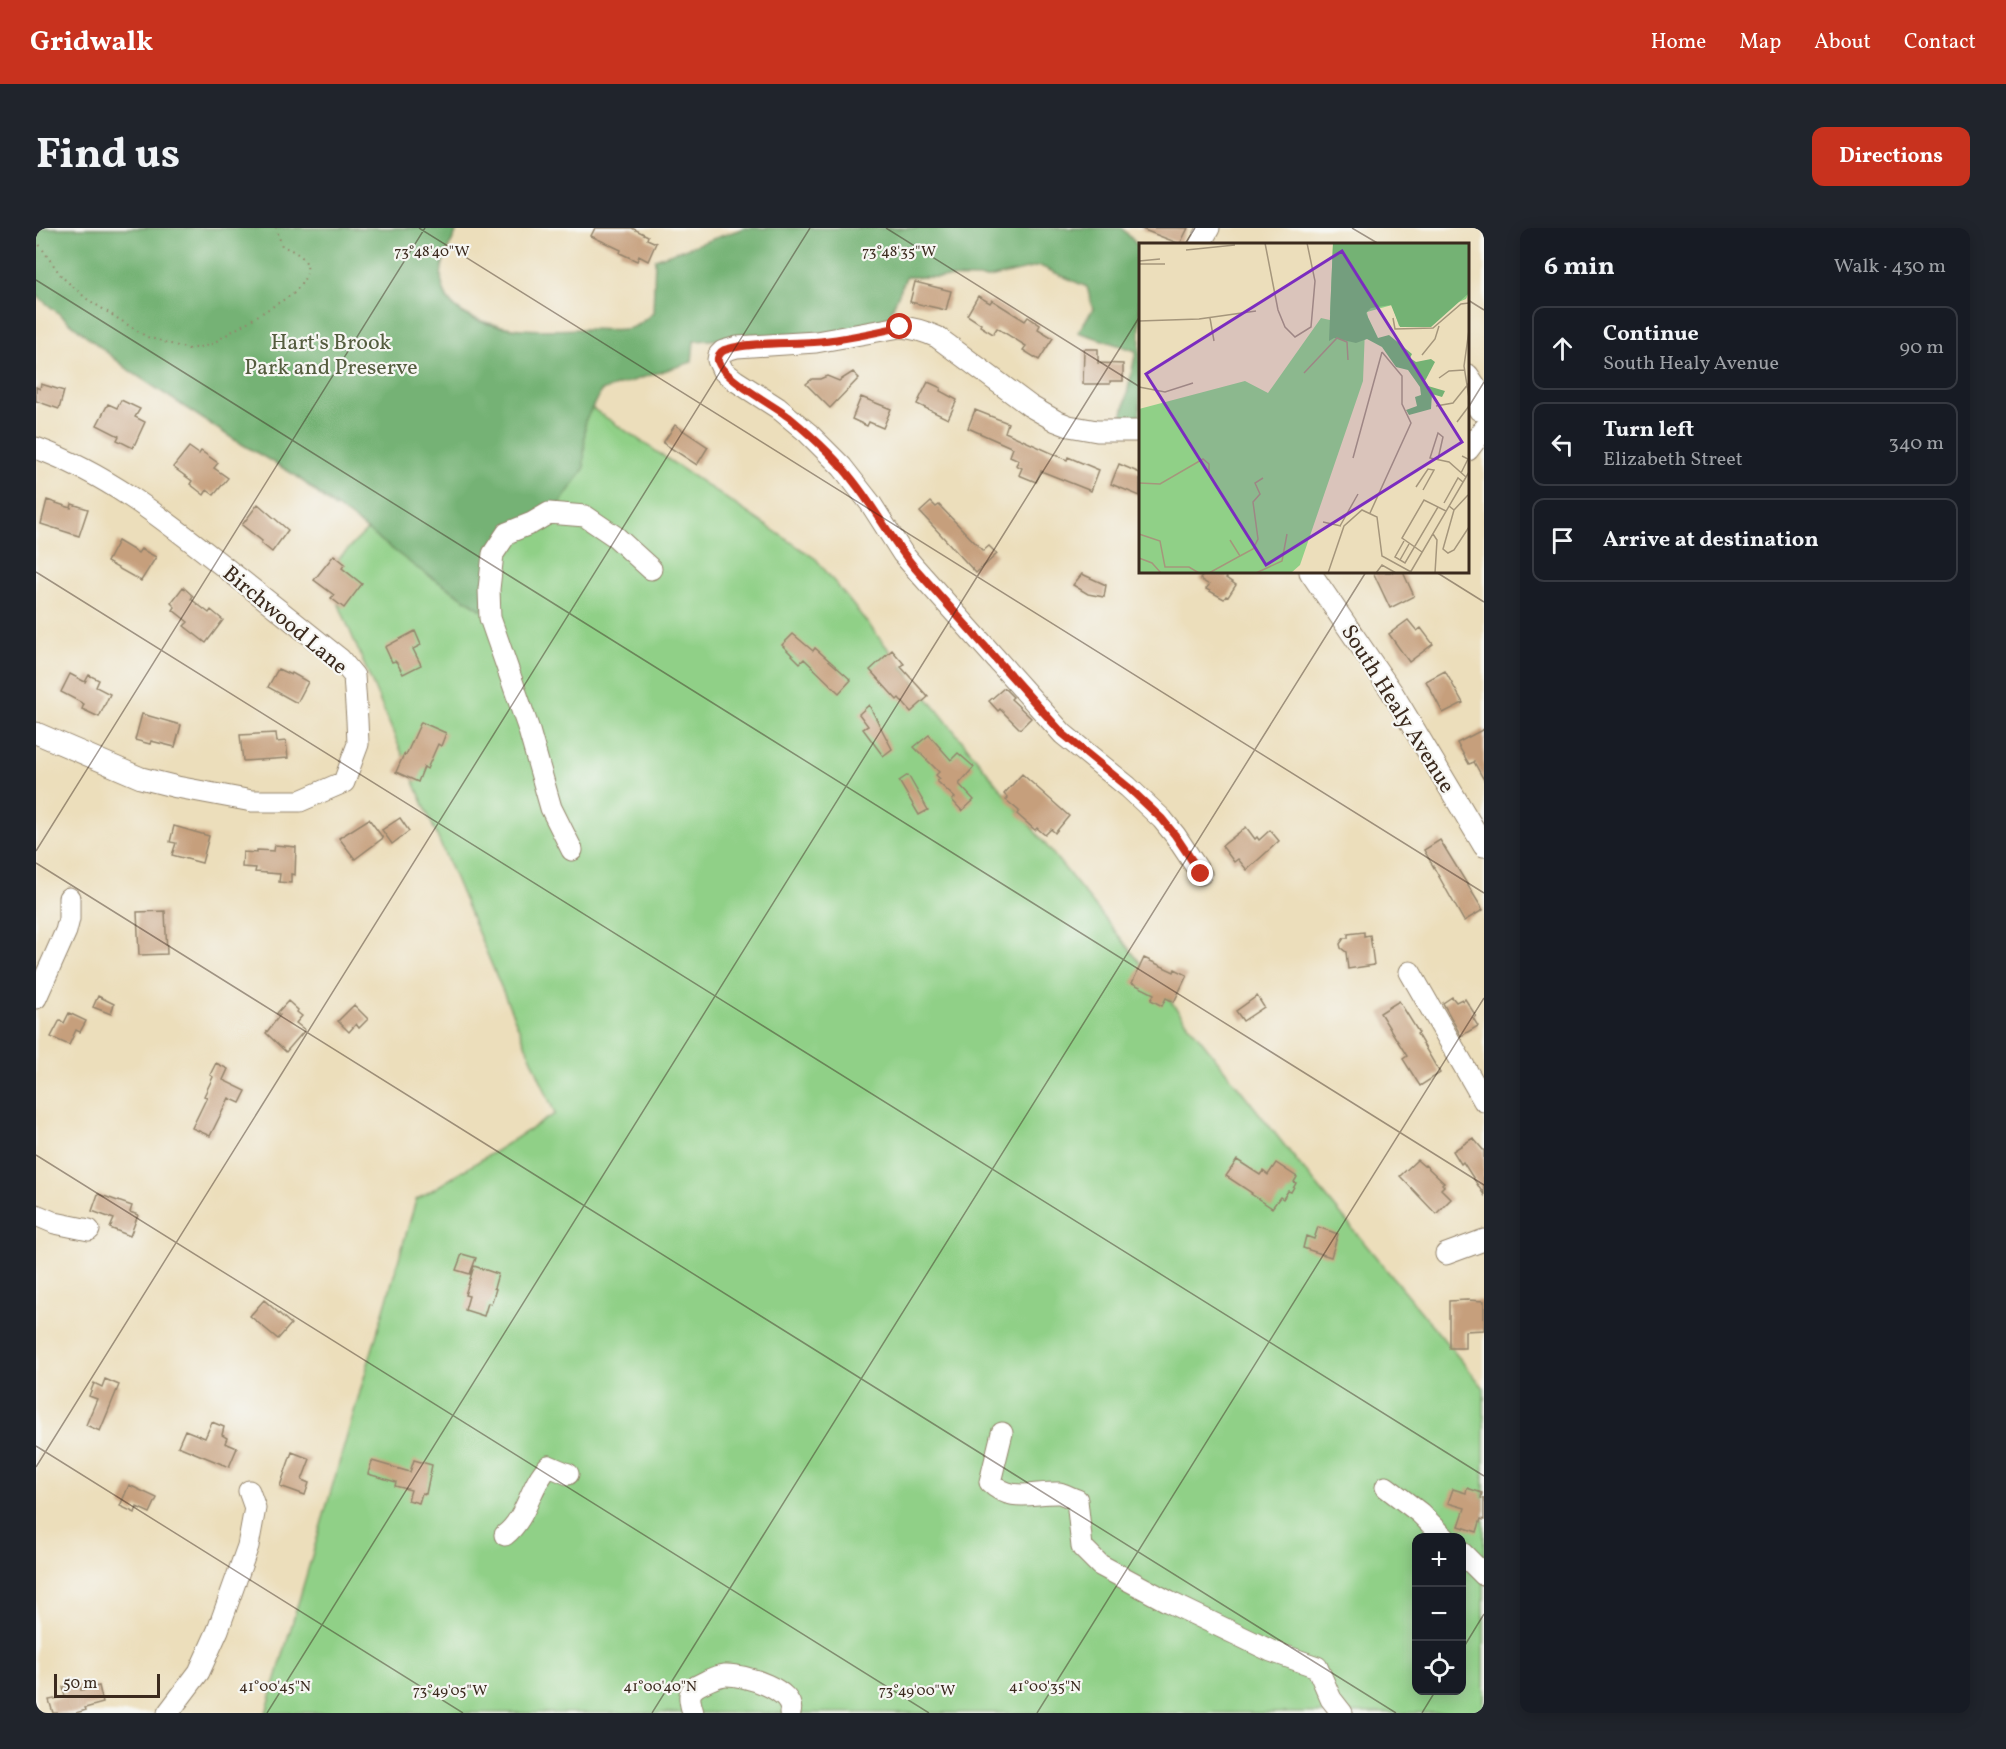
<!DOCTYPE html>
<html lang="en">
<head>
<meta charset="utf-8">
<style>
  body { margin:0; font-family:Vollkorn,serif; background:#20242c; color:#f1f3f6 }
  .controls { position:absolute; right:18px; bottom:18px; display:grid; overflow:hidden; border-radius:12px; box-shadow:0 3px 15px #0003 }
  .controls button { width:54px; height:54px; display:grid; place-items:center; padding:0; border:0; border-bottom:2px solid #363941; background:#171b24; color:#f1f3f6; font:30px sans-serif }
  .scale { position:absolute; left:18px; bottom:15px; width:106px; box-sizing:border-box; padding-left:6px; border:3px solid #3b2a1e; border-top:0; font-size:16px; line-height:21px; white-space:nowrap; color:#3b2a1e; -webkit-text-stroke:4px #f6f6f2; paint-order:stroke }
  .stop { position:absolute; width:18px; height:18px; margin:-14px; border:4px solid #c8321e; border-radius:50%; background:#fff }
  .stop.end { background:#c8321e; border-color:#fff; box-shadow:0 2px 6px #0008 }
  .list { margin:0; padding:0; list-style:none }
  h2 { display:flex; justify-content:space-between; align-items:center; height:78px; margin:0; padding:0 24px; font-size:26px }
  h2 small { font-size:20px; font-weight:400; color:#9ea1a6 }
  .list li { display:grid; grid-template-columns:39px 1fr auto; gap:18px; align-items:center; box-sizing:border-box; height:84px; margin:0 12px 12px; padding:0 12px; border:2px solid #363941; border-radius:12px }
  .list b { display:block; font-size:22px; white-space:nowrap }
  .list p { margin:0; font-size:20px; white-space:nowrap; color:#9ea1a6 }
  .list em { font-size:20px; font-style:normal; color:#9ea1a6 }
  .icon { flex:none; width:33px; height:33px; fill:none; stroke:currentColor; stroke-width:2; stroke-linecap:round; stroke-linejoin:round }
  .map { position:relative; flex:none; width:1448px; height:1485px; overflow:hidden; border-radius:12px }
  header { display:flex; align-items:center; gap:36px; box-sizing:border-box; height:84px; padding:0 30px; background:#c8321e; color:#fff }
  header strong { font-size:28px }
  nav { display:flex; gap:33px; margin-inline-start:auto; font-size:21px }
  .intro { display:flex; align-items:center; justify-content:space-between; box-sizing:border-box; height:144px; padding:0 36px }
  h1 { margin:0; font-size:42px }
  .button { padding:15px 27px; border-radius:12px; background:#c8321e; color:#fff; font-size:21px; font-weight:700 }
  main { display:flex; gap:36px; padding:0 36px }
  aside { flex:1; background:#171b24; border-radius:12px; box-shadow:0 3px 15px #0003 }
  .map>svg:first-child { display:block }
</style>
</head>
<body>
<header>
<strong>Gridwalk</strong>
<nav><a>Home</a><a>Map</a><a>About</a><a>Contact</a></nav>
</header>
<div class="intro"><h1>Find us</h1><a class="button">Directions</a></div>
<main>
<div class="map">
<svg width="1448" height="1485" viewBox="0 0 1448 1485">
  <rect width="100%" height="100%" fill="#f6f6f2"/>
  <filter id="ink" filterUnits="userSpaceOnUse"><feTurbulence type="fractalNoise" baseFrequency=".0167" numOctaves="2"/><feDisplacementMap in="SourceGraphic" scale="12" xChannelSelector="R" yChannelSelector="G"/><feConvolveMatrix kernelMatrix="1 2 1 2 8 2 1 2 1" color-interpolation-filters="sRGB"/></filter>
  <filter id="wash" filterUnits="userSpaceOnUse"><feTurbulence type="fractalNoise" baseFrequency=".008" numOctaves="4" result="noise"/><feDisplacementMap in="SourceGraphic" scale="24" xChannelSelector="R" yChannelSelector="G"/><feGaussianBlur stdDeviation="1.35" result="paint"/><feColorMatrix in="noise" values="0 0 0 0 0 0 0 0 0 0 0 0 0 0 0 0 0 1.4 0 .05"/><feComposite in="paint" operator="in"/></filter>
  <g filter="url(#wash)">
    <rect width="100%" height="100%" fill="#ecdebb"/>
    <path fill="#90d087" stroke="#667d52" stroke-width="1.5" fill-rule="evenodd" d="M0 0H422C416 12 408 25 406 38 396 88 455 97 490 102L498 141 780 331 1091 718 1264 937 1448 1160V1485H230L380 972 519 886 289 344 467 167 299 280 259 247 199 212 94 143 0 67ZM1380 1310H1426V1462H1380Z"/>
    <path fill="#74b274" stroke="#586e49" stroke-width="1.5" d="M0 0H422C414 18 402 36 406 56 416 109 509 102 548 101 563 101 580 103 594 100 602 99 610 90 617 85L619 31 708 0H1086L1104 20V195H1085L1100 123 1042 104 1057 81 1051 59 1004 38 953 50 870 49 851 93 815 103 658 113 656 134 565 163 549 193 548 241 522 278 471 301 446 382 381 340 259 247 199 212 94 143 0 67Z"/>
    <g id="blocks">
      <path fill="#c69f7c" d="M559 0H596L612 8 611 11 620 15 612 33 603 28 601 33 584 25 585 22 555 8Z
        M1103 0H1152L1144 16Z
        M879 54 915 63 910 82 874 74Z
        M942 68 954 75 956 72 989 93 992 89 1004 97 1002 101 1017 110 1003 132 987 122 990 118 961 100 957 106 944 98 945 96 931 87Z
        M1048 121H1062V135L1087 136V153H1074V156H1047Z
        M817 144 823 150 794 180 770 156 776 151H784L791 148 803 153Z
        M892 154 905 160 904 163 921 172 912 191 881 176Z
        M5 156 28 163 23 181 0 173V159L4 161Z
        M825 169 855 181 847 200 833 194 831 198 816 191Z
        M85 172 104 181 99 189 109 194 97 220 81 212 83 208 61 197 72 176 81 180Z
        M939 182 972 195 969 204 1031 232 1032 229 1063 242 1055 263 1005 243 1000 254 983 247 986 240 980 237 983 232 974 228 977 220 932 200Z
        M639 197 672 219 661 237 627 215Z
        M153 219 163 226 165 223 182 235 178 240 192 250 178 267 171 262 168 267 154 256 156 253 137 239Z
        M1083 236 1104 245V268L1075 256Z
        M11 272 35 280 36 276 52 281 43 308 5 296Z
        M895 274 900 279 903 277 947 323 953 318 961 326 940 345 884 284Z
        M222 276 252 302 236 324 225 315 226 313 206 297Z
        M82 313 102 325 105 321 120 329 105 353 71 334Z
        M298 327 309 336 306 340 326 356 308 380 295 370 298 367 278 352Z
        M1169 344H1195L1190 350 1200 357 1192 369 1190 368 1188 371 1170 361 1173 357 1164 351Z
        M1337 344H1367L1378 368 1354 380Z
        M1046 346 1070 357 1068 369 1052 366 1037 357Z
        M147 359 157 368 155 371 173 385 175 382 187 392 170 415 148 398 152 394 137 382 139 379 135 375Z
        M1372 392 1381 403 1385 400 1397 416 1373 434 1353 406Z
        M379 403 385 417 377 421 385 437 367 446 361 435 359 433 356 434 349 419Z
        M757 406 777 423 779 420 815 452 803 465 768 431 764 435 746 417Z
        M856 422 868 436 865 439 892 469 875 484 863 470 861 472 834 442Z
        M242 441 255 447 256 445 272 454 261 475 232 459Z
        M1409 443 1427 475 1407 485 1390 453Z
        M34 446 49 454 53 447 63 452 60 459 74 466 63 489 46 481 48 476 25 464Z
        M968 460 977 469 975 471 995 490 984 501 964 481 962 483 953 473Z
        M833 477 856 521 847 528 827 501 832 498 823 486Z
        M106 486 145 497 139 519 115 513 114 516 99 512Z
        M385 494 410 505 405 518 402 516 391 541 388 539 382 554 360 544 368 526 370 527Z
        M1448 501V552L1438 534 1433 536 1421 515Z
        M240 505 241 514 250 513 252 530 207 533 204 507Z
        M893 507 915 532 922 525 938 539 923 556 938 572 926 583 916 572 919 570 901 553 904 551 900 547 903 544 878 519Z
        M986 546 1033 588 1019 605 1015 601 1009 607 1001 600 999 602 981 586 983 583 970 572 972 570 968 566Z
        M872 547 892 582 883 587 863 553Z
        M364 590 373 603 356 616 346 602Z
        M333 591 347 610 319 631 303 610Z
        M138 598 173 608 166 635 136 627 140 615 134 614Z
        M1210 599 1219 611 1221 609 1223 612 1234 602 1243 613 1211 642 1202 631 1198 634 1186 618Z
        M1404 612 1447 682 1428 693 1388 622Z
        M239 617 260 619 259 647 255 646V655L243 654 244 646 219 644 220 640 206 639 207 624 221 625V622L238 623Z
        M129 683 131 726 103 727 101 684Z
        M1328 704V708L1334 707 1338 737 1312 741 1310 724 1305 720 1304 716 1308 710H1312V706Z
        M1108 730 1138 744 1139 741 1151 747 1138 774 1130 770 1126 778 1115 772 1118 766 1096 755Z
        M62 768 78 776 75 786 57 779Z
        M1221 768 1228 779 1207 793 1200 783Z
        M1416 769 1420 774 1426 771 1427 773 1429 771 1440 788 1437 790 1442 798 1425 808 1407 775Z
        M252 773 262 782 261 784 266 788 260 795 269 802 250 824 230 805 244 787 241 785Z
        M1363 773 1383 805 1381 806 1404 845 1384 858 1367 831 1371 828 1344 785Z
        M318 777 332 791 323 800 320 796 313 804 302 793Z
        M33 785 50 793 44 804 40 802 33 817 15 809 24 792 28 795Z
        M180 835 192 841 187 852 210 863 204 875 193 870 174 908 156 900 171 869 168 868 177 849 174 847Z
        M1437 910 1448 923V967L1427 934 1425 936 1417 923Z
        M1201 932 1224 947 1227 943 1232 947 1240 935 1261 949 1258 954 1260 955 1255 964 1252 963 1247 971 1244 969 1236 980 1215 966 1216 965 1190 948Z
        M1381 932 1388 938 1389 937 1408 955 1406 956 1408 958 1405 961 1415 971 1400 986 1364 948Z
        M62 966 96 978 94 984 102 987 94 1008 74 1000 78 991 56 983Z
        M1282 999 1302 1006 1295 1029 1267 1020 1270 1008 1278 1011Z
        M426 1026 440 1030 434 1046 420 1042Z
        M438 1038 462 1046 458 1060 460 1061 455 1076 452 1075 448 1088 429 1082 433 1068 429 1067Z
        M228 1072 255 1096 242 1111 214 1088Z
        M1431 1072 1448 1073V1102L1429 1103V1120H1413V1073Z
        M69 1151 83 1157 64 1203 50 1197 61 1171 53 1168 58 1155 66 1159Z
        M176 1194 188 1199 186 1207 191 1210 189 1215 201 1220 193 1239 142 1218 149 1202 169 1210Z
        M256 1224 274 1231 266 1252 273 1255 269 1267 244 1258Z
        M378 1232 396 1237 390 1266 386 1265 383 1275 372 1272 375 1262 359 1258 360 1254 332 1246 336 1233 374 1244Z
        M93 1257 121 1270 114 1285 101 1279 99 1285 84 1278Z
        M1431 1260 1446 1265 1445 1270 1448 1271V1292L1445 1291 1441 1304 1423 1298 1429 1280 1412 1275 1417 1261 1430 1265Z
        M44 1455 45 1462 63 1458 67 1475 49 1480 50 1482 40 1485H17L13 1472 29 1469 27 1459Z"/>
    </g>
  </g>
  <g filter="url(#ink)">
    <use href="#blocks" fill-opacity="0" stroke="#94846c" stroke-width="1.5"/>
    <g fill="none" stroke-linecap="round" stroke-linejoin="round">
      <defs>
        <path id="minor" d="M1164 16 1173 0
          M1432 147 1442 162 1443 182
          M1104 203H1061L1033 198 1020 193 994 178 901 109C888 103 878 100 864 99L780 114 701 119 687 123 683 127 682 132 687 143 700 153 742 180 772 205 806 239 835 276 867 326 879 340 1027 506 1092 559 1126 591 1139 607 1165 646
          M0 220C69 245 125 289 182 334 223 366 263 398 304 431L318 448 321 492 322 516 308 554 264 573H216L141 559 105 550 0 505
          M1432 222 1448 201
          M1274 344 1356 464 1448 618
          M536 622 515 580 492 499 454 390 453 361 457 326 471 305 496 295 513 285 549 288 580 309 615 341
          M1374 744 1448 873
          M0 770 30 703 33 691V670
          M0 987 19 995 53 1002
          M1410 1026 1448 1012
          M966 1205 954 1254C975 1275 997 1264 1023 1265 1028 1266 1035 1270 1041 1272L1046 1319 1064 1337 1133 1374 1235 1423 1281 1439 1295 1471 1306 1485
          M1350 1259 1384 1285 1409 1310
          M469 1307C492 1289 493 1258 513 1238L532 1246
          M1426 1325 1448 1347
          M132 1485 163 1444 182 1402 212 1318 219 1280 213 1263
          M657 1485C656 1480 653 1473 654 1467 656 1460 662 1457 667 1455 674 1451 681 1448 689 1447 707 1446 761 1462 754 1485"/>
      </defs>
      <use href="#minor" stroke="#94846c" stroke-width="23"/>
      <path stroke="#94846c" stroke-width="2" stroke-dasharray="1.5 4.5" stroke-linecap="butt" d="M0 12 26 49 51 71 111 109 152 121 174 117 257 66C279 42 276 30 246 18L240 0"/>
      <use href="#minor" stroke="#fff" stroke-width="21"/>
    </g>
  </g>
  <g fill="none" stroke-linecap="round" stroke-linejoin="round" filter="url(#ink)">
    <path stroke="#c8321e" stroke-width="8" d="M864 99C836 105 807 112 778 114 755 116 713 114 692 121 687 122 683 125 682 130 678 146 741 179 754 190 777 209 800 230 818 254 840 282 856 313 879 340L1027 506 1092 559 1126 591 1139 607 1165 646"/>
  </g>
  <path fill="none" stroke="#3b2a1e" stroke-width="1.5" stroke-opacity="0.45" d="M383 0 1448 665M850 0 1104 159M1316 0 1343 16M0 7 5 0M1149 16 1159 0M0 52 1448 957M1432 72 1448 82M1432 180 1448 154M0 344 1448 1248M1400 344 1448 374M0 623 389 0M0 635 1360 1485M0 927 893 1485M0 1218 427 1485M0 1239 774 0M1426 1422 1448 1386M231 1485 1104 88M616 1485 1330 344M1001 1485 1448 770M1386 1485 1400 1462"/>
  <g text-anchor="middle" stroke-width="4.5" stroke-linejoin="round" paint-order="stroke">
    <g font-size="22" fill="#545c3e" stroke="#f6f6f2">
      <text x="295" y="121">Hart's Brook<tspan x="295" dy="25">Park and Preserve</tspan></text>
    </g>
    <g font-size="22" fill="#3b2a1e" stroke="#f6f6f2">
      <text transform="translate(250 391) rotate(40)" y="8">Birchwood Lane</text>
      <text transform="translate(1363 480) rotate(58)" y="8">South Healy Avenue</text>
    </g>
  </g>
  <g transform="translate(1103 15)">
    <rect width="330" height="330" fill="#ecdebb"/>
    <path d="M194 0H330V50L327 56 260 83 253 62 228 69 230 81 226 86 224 138 161 322 152 330H0V166L106 138 129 150 182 75 217 83 191 71Z" fill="#90d087"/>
    <path d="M194 0H330V50L292 84H261L252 62 232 65 227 70 239 95 250 92 273 111 271 115 277 119 292 116 296 119 286 138 289 143 306 148 303 154 293 151 292 166 270 172 267 167 278 163 276 154 282 152 281 144 269 127 257 124 243 104 228 96 217 100 195 95 190 98Z" fill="#74b274"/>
    <path fill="none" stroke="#a5967c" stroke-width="1.5" d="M126 0 139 67 146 84 156 94 172 84 176 38 168 0M47 7 96 2M0 18 21 16M0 21H26M71 75 75 98M254 75 256 86 294 85 322 61 330 60M0 78 60 76 117 68M330 87 325 123 330 155M283 112 296 96 300 83M165 130 198 95 208 99 209 117M300 135 310 128 325 127M0 144 26 149 54 140M297 163 314 160 330 140M318 179 330 163M214 215 243 109M299 216 304 194 299 190 291 215 310 219 327 234M322 230 329 216 323 213M0 240 21 241 64 216 70 221V230M277 244 289 226 295 227 284 247M305 260 319 235 324 239M310 263 315 267 304 306 309 310 315 307 330 284M315 267 329 252M231 270 272 180 263 161V133L243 109M184 279 202 283M201 283 219 251M0 291 21 298 26 324H50L60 330M294 291 298 297 296 330M265 298 256 314 266 320 299 264M283 309 263 295 285 257 307 268M101 313 114 306 119 296 114 259 121 251 116 240 124 235M0 315 13 320 22 330M261 317 270 301M70 330 101 313 91 297M117 330 143 318 148 291M189 330 205 283 223 267 238 274 243 313 274 330M237 330 243 322 257 330M271 330 330 229"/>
    <path fill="#7b2cbf" fill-opacity="0.15" stroke="#7b2cbf" stroke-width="3" d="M203 8 323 199 127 322 7 131Z"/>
    <rect width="330" height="330" fill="none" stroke="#3b2a1e" stroke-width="3"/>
  </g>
  <g font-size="15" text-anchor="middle" fill="#3b2a1e" stroke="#f6f6f2" stroke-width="4.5" stroke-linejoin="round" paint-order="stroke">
    <text x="863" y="28">73°48'35"W</text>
    <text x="396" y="28">73°48'40"W</text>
    <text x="239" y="1463">41°00'45"N</text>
    <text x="624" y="1463">41°00'40"N</text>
    <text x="1009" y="1463">41°00'35"N</text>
    <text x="414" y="1467">73°49'05"W</text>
    <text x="881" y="1467">73°49'00"W</text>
  </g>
</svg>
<div class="controls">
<button>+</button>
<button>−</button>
<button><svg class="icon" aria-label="locate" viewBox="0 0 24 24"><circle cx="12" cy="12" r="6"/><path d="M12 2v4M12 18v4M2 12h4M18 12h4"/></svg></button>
</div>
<div class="scale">50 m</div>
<div class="stop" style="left:864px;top:99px"></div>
<div class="stop end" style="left:1165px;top:646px"></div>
</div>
<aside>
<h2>6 min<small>Walk · 430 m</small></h2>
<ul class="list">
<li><svg class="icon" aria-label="ahead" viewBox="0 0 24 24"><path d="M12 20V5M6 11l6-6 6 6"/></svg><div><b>Continue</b><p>South Healy Avenue</p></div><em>90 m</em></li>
<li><svg class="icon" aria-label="left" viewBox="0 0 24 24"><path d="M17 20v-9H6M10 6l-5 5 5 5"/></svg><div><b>Turn left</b><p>Elizabeth Street</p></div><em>340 m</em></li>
<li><svg class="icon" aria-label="arrive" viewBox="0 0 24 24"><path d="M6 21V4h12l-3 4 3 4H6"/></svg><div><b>Arrive at destination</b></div></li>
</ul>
</aside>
</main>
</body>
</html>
